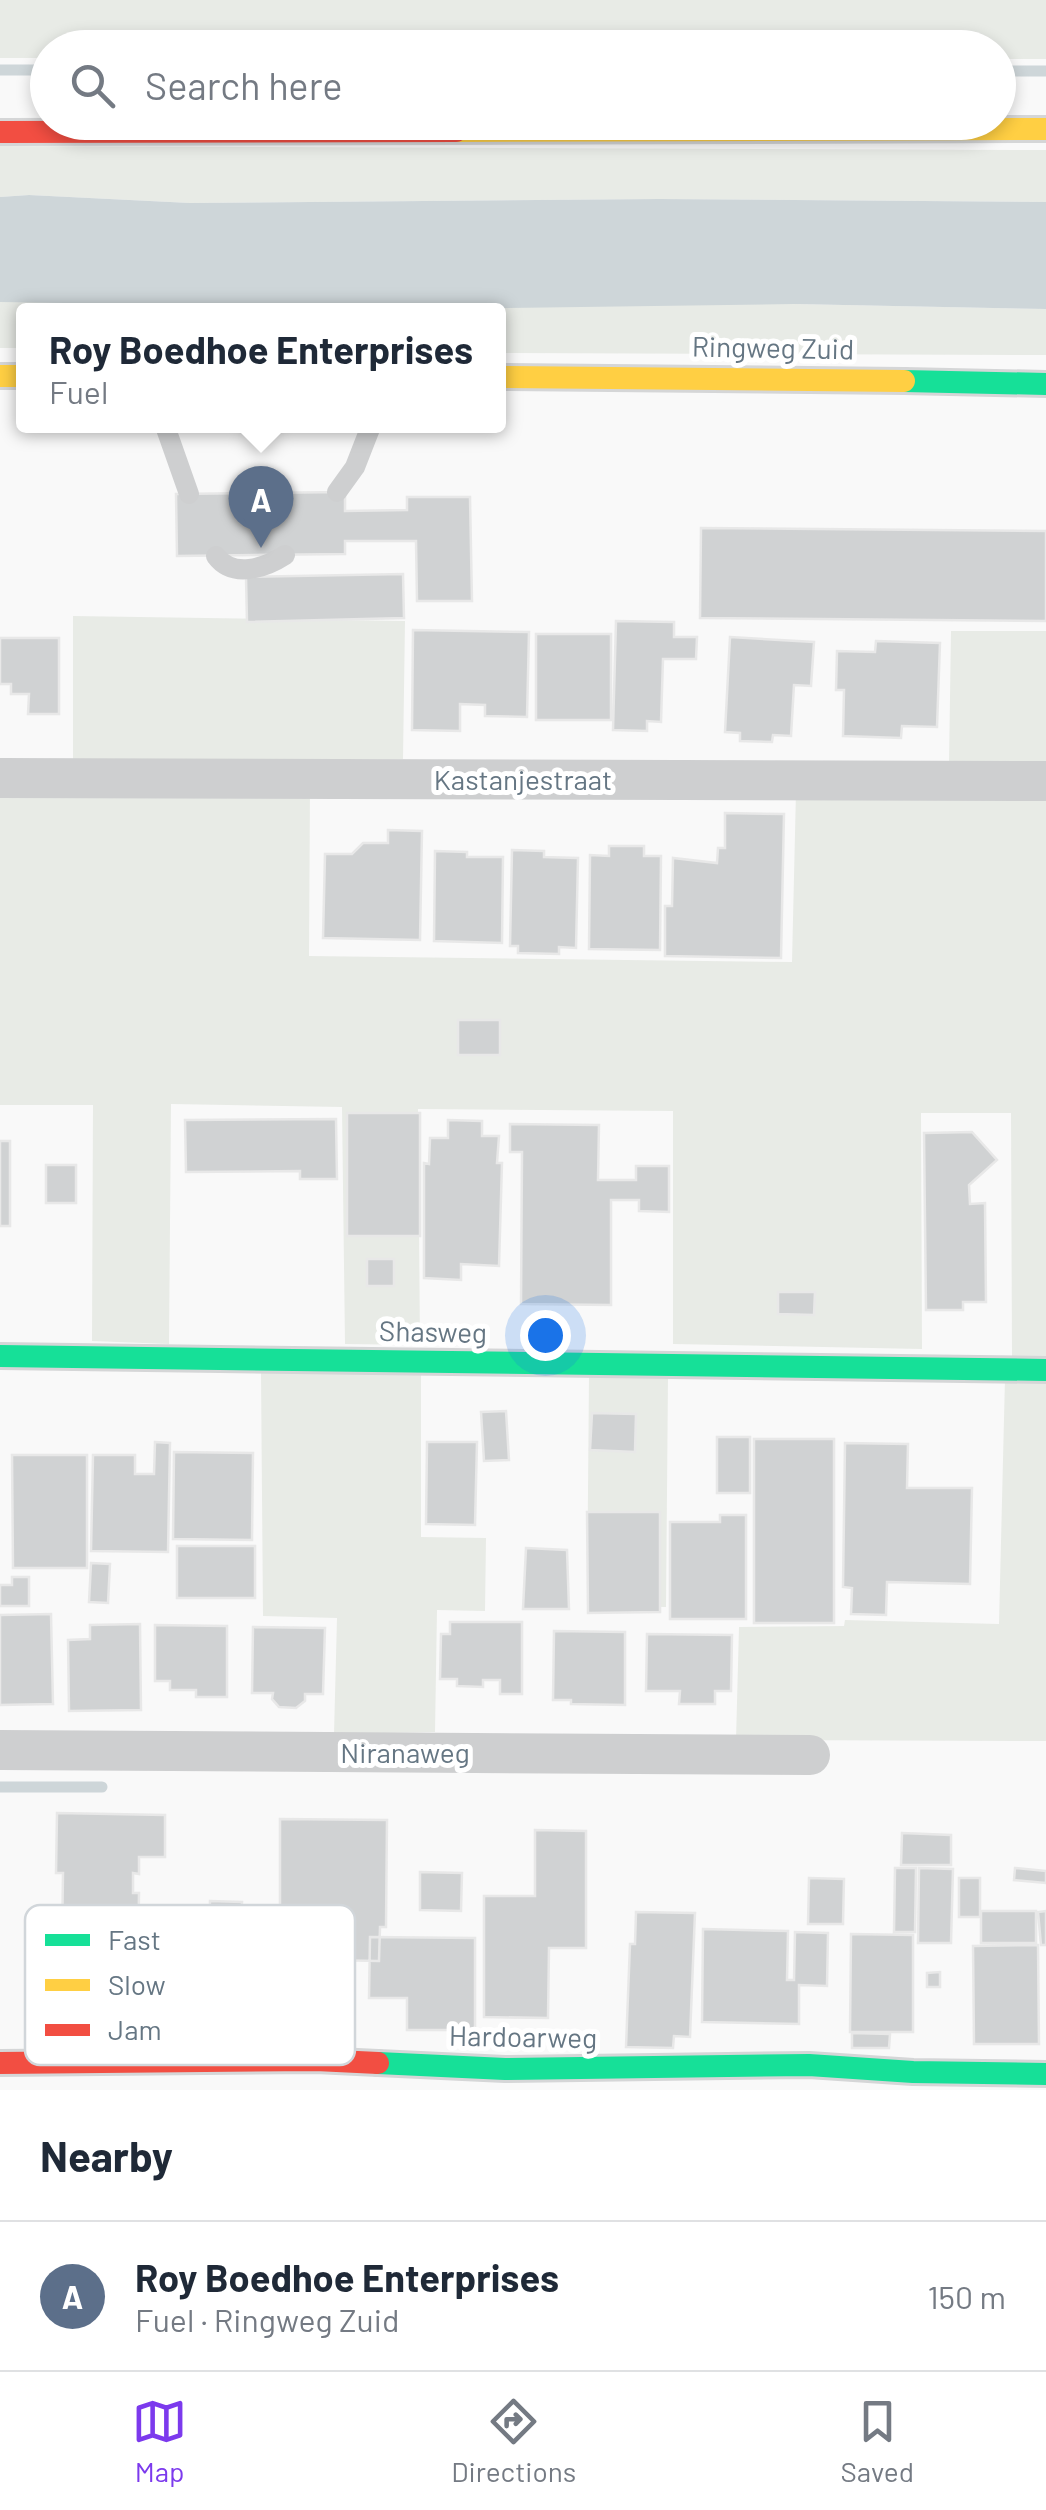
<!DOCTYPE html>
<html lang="en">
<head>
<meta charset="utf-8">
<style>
  body { margin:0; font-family:Barlow,sans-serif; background:#f2f2f3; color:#1f2937 }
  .you { position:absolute; left:545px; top:1335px; width:35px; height:35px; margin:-25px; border:8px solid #fff; border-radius:50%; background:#1a73e8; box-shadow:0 0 0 15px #1a73e833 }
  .badge { display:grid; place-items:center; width:65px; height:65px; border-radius:50%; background:#7c3aed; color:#fff; font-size:32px; font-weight:700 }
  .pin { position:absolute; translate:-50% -82px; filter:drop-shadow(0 2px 5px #0008) }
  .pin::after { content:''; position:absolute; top:52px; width:35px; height:30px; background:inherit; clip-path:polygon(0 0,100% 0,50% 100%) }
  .popup { position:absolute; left:16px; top:303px; width:490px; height:130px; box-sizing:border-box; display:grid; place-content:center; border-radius:10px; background:#fff; filter:drop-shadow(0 2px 8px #0005); font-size:32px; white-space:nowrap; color:#747a83 }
  .popup b { font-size:38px; color:#1f2937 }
  .popup::after { content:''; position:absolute; left:50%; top:100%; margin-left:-20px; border:20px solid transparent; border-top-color:#fff }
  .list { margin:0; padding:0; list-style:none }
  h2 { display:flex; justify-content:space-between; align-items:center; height:130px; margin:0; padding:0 40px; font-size:42px }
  h2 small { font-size:32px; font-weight:400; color:#747a83 }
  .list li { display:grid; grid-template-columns:65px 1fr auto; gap:30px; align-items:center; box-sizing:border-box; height:150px; padding:0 40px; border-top:2px solid #e0e1e3 }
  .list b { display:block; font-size:38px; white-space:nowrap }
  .list p { margin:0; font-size:32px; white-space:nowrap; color:#747a83 }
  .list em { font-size:32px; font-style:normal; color:#747a83 }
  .icon { flex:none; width:55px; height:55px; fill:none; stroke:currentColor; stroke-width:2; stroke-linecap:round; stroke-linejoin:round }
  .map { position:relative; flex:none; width:1046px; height:2090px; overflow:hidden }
  .search { position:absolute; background:#fff; box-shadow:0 5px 15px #0003; left:30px; right:30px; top:30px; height:110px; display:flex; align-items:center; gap:25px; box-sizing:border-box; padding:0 35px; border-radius:55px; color:#747a83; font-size:38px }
  .sheet { height:280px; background:#fff }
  nav { display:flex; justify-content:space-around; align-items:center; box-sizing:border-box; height:140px; border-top:2px solid #e0e1e3; background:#fff; font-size:28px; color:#747a83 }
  nav a { display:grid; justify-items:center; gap:5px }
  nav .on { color:#7c3aed }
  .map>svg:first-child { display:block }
</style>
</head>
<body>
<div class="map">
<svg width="1046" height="2090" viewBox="0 0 1046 2090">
  <rect width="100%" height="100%" fill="#f9f9f9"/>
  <path fill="#e8ebe6" d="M0 0H1046V59H999L998 48H48L47 58H0Z
    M0 146 1046 150V202L659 199 190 203 29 195 0 197Z
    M0 302 794 304 1046 309V355L499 353 498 310H24L23 348H0Z
    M73 616 405 621 403 759 73 760Z
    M951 631H1046V765L949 764Z
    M310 788 309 956 792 962 796 791 1046 793V1358H1012L1011 1113H921L922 1349 673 1344V1111L418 1109 420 1345 345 1344 342 1107 171 1104 169 1344 92 1341 93 1105H0V789Z
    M421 1367V1537L486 1538 485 1611 437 1610 435 1732 334 1734 337 1618 263 1616 261 1373Z
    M589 1376 668 1377 666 1607 587 1606Z
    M1005 1378H1046V1741L736 1740 739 1627 844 1626 845 1620 999 1624Z"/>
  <path fill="#ced6d9" d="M29 195 190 203 659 199 1046 202V309L794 304 436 309 0 302V197Z"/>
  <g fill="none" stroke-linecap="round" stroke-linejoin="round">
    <path stroke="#ced6d9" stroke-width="11" d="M0 70H48
      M998 71H1046
      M0 1787H102"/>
  </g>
  <path fill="#d0d2d3" stroke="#e8e8e8" stroke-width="2.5" d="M345 492V511L407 510V497H470L472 601H417L416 541H345V554L177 556 176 494Z
    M701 528 1046 531V621L700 618Z
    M403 574 404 618 247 622 246 577Z
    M616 621 674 622V637H697L696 659H663L661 722 647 721V731L613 730Z
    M413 630 529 632 527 717 485 716V705L460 704V731L412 730Z
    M536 634H611V720H536Z
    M730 637 814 642 811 686 794 685 791 736 773 735 772 742 740 741V733L725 732Z
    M0 638H59V714H28L29 694H11V684H0Z
    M876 641 940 643 937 727 902 726 901 738 843 736 844 690H836L837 651 875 652Z
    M725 813 784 814 781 958 665 956V906H672L673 858 717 863 718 848H725Z
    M388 830 422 831 420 940 323 938 325 854H352L363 843H388Z
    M609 846H644V856H661L660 950 589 949 590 855 609 856Z
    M512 850 544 851V857L578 858 576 948 559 947V954L518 953V946H510Z
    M435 851 467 852V857H503L502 943 434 941Z
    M458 1020H500V1055H458Z
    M347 1113H420V1236H347Z
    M336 1119 337 1179H300V1171L186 1172 185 1120Z
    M448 1120 482 1121V1136H499L497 1163H502L499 1266 461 1264V1280L424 1278V1163L429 1164 430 1138H448Z
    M510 1124 599 1125 598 1180H636V1166H669V1212L639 1211V1200H611V1305L521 1304 522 1152H510Z
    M972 1132 997 1160 969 1185 970 1204 985 1203 986 1302H963V1310H926L924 1133Z
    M0 1141H10V1226H0Z
    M46 1165H76V1203H46Z
    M367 1259H394V1286H367Z
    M778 1292H815L814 1315 778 1314Z
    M506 1411 509 1460 484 1461 481 1412Z
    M592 1413 636 1414 635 1452 590 1450Z
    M717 1437H750V1493H717Z
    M754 1439H834V1623H754Z
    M155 1442 170 1443 168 1552 91 1551 93 1455H135V1474H154Z
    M427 1442H477L475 1525 426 1524Z
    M845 1443 908 1444 907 1488H972L970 1584 887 1582 886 1615 851 1614 852 1588 843 1587Z
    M174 1452 253 1453 252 1540 173 1539Z
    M12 1455H87V1568H13Z
    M587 1512H660V1612L588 1613Z
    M720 1515H746V1619H670V1522H720Z
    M177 1546H255V1598H177Z
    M526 1548 567 1550 569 1609H523Z
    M91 1563 110 1564 108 1603 89 1602Z
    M12 1577H29V1606H0V1585H12Z
    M51 1614 53 1704 0 1705V1615Z
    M450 1622H522V1694H500V1680H483V1687L457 1686V1679H440L441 1634H450Z
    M140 1624 141 1710 69 1711 68 1640 90 1639V1625Z
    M155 1625 227 1626V1697H196V1690H170V1681H155Z
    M253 1627 325 1628 323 1694H305V1701L296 1708 279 1707 272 1699 273 1693H252Z
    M554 1631 625 1632V1705L571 1704V1700H553Z
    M647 1634 732 1635 731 1691H715V1704H679L680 1691H646Z
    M57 1813 165 1815V1857H139V1874L133 1873V1893H139L137 2014 61 2013 63 1873H56Z
    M280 1819 387 1820 386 1927H380L379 1961 324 1960 323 2015 295 2014V1951H280Z
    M535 1830 586 1831V1948H549L548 2018 484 2017V1896H535Z
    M902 1833 951 1835V1865H901Z
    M895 1868H916L915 1932H894Z
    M919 1868 953 1869 951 1943H918Z
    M1015 1868 1046 1871V1883L1014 1880Z
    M420 1872 462 1873 461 1911 420 1910Z
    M809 1878 844 1879 843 1924H808Z
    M959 1878H980V1917H959Z
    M210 1901 242 1902 241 1939 275 1940 272 2010 186 2007 189 1937H209Z
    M981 1911H1036V1943H981Z
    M1046 1911V1945H1041L1038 1912Z
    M636 1912 695 1913 690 2037 674 2036 673 2048 626 2047 630 1944H635Z
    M703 1929 788 1931 787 1980H794L795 1932 828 1933 827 1986 799 1985V2024L702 2022Z
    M851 1934 913 1935V2032H850Z
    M370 1937 475 1938V2030H407V1998H369Z
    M1038 1945 1039 2044H974L973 1946Z
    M940 1972V1987H927V1973Z
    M852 2033 890 2034 889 2048H852Z"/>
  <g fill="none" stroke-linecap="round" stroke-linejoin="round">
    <defs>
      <path id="fast" d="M904 381 1046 384
        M0 1356 1046 1370
        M378 2063 505 2069 809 2065 913 2072 1046 2074"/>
      <path id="slow" d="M456 131 1046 129
        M0 376H24
        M498 377 904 381"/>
      <path id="jam" d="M0 132 456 131
        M0 2063 316 2060 378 2063"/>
    </defs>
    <use href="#fast" stroke="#d5d6d7" stroke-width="28"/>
    <use href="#slow" stroke="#d5d6d7" stroke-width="28"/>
    <use href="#jam" stroke="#d5d6d7" stroke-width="28"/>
    <path stroke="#cecfd0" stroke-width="20" d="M165 426 189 494
      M337 492 355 467 371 426
      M216 556C233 579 265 568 285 555"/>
    <path stroke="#cecfd0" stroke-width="40" d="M0 778 1046 781
      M0 1750 810 1755"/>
    <use href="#fast" stroke="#16e098" stroke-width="22"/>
    <use href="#slow" stroke="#ffcf43" stroke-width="22"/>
    <use href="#jam" stroke="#f24e42" stroke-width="22"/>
  </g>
  <g text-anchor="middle" stroke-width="10" stroke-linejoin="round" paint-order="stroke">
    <g font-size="28" fill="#657683" stroke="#fff">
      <text transform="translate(773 348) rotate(1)" y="10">Ringweg Zuid</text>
      <text x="523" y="790">Kastanjestraat</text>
      <text transform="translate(433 1332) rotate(1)" y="10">Shasweg</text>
      <text x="405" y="1763">Niranaweg</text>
      <text transform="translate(523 2037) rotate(1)" y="10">Hardoarweg</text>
    </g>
  </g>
  <rect x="25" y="1905" width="330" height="160" rx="15" fill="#fff" stroke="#d1d6da" stroke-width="2.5"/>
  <rect x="45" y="1934" width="45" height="12" fill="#16e098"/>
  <rect x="45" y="1979" width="45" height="12" fill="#ffcf43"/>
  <rect x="45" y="2024" width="45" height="12" fill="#f24e42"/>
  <g font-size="28" fill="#657683">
    <text x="108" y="1950">Fast</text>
    <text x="108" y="1995">Slow</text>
    <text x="108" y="2040">Jam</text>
  </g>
</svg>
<div class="you"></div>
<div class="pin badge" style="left:261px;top:548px;background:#5c6f8a">A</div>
<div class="popup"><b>Roy Boedhoe Enterprises</b>Fuel</div>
<div class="search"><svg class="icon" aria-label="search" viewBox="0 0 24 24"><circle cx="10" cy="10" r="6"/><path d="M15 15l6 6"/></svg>Search here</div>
</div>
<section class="sheet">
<h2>Nearby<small></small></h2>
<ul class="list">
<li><span class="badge" style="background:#5c6f8a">A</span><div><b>Roy Boedhoe Enterprises</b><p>Fuel · Ringweg Zuid</p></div><em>150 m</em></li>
</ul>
</section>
<nav>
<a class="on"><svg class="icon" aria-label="map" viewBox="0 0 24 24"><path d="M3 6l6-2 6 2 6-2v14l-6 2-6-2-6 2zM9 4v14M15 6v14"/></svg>Map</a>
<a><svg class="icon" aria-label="directions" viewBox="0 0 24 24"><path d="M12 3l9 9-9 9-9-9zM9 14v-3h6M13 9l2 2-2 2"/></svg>Directions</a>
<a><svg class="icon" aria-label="saved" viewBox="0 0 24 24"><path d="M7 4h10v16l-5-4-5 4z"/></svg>Saved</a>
</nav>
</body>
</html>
